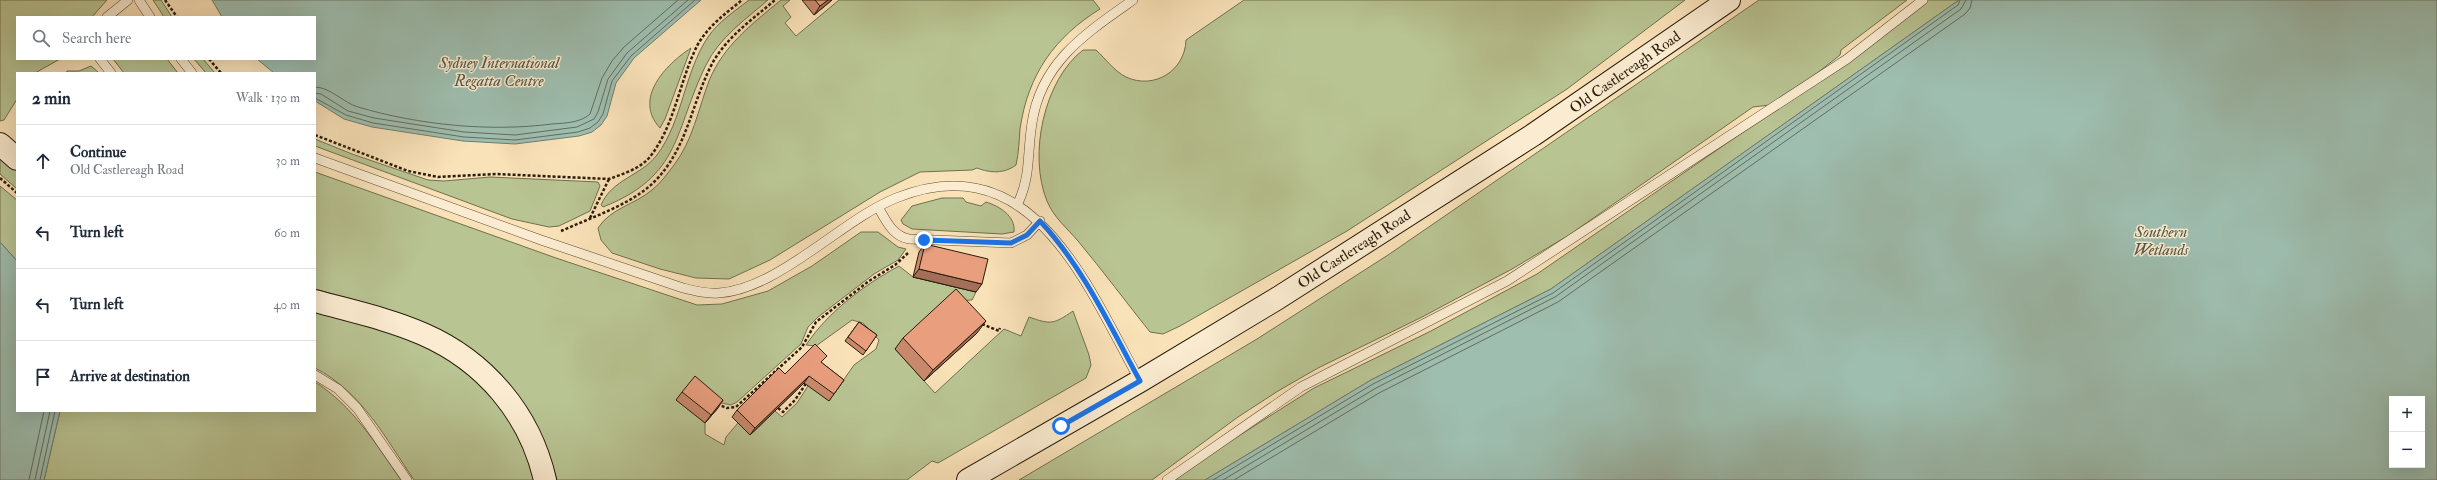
<!DOCTYPE html>
<html lang="en">
<head>
<meta charset="utf-8">
<style>
  body { margin:0; font-family:"IM FELL Double Pica",serif; background:#f6f6f7; color:#1f2937 }
  .controls { position:absolute; right:12px; bottom:12px; display:grid; overflow:hidden; border-radius:0px; box-shadow:0 4px 16px #0002 }
  .controls button { width:36px; height:36px; display:grid; place-items:center; padding:0; border:0; border-bottom:1px solid #e0e1e3; background:#fff; color:#1f2937; font:20px sans-serif }
  .stop { position:absolute; width:12px; height:12px; margin:-9px; border:3px solid #1a73e8; border-radius:50%; background:#fff }
  .stop.end { background:#1a73e8; border-color:#fff; box-shadow:0 1px 4px #0008 }
  .list { margin:0; padding:0; list-style:none }
  h2 { display:flex; justify-content:space-between; align-items:center; height:52px; margin:0; padding:0 16px; font-size:17px }
  h2 small { font-size:13px; font-weight:400; color:#747a83 }
  .list li { display:grid; grid-template-columns:26px 1fr auto; gap:12px; align-items:center; box-sizing:border-box; height:72px; padding:0 16px; border-top:1px solid #e0e1e3 }
  .list b { display:block; font-size:15px; white-space:nowrap }
  .list p { margin:0; font-size:13px; white-space:nowrap; color:#747a83 }
  .list em { font-size:13px; font-style:normal; color:#747a83 }
  .icon { flex:none; width:22px; height:22px; fill:none; stroke:currentColor; stroke-width:2; stroke-linecap:round; stroke-linejoin:round }
  .map { position:relative; flex:none; width:2437px; height:480px; overflow:hidden }
  .search { position:absolute; background:#fff; box-shadow:0 4px 16px #0002; left:16px; top:16px; width:300px; height:44px; display:flex; align-items:center; gap:10px; box-sizing:border-box; padding:0 14px; border-radius:0px; color:#747a83; font-size:15px }
  .panel { position:absolute; background:#fff; box-shadow:0 4px 16px #0002; left:16px; top:72px; width:300px; height:340px; border-radius:0px }
  .map>svg:first-child { display:block }
</style>
</head>
<body>
<div class="map">
<svg width="2437" height="480" viewBox="0 0 2437 480">
  <rect width="100%" height="100%" fill="#f9e1b8"/>
  <filter id="stains"><feTurbulence type="fractalNoise" baseFrequency=".005" numOctaves="4"/><feColorMatrix values="0 0 0 0 .2 0 0 0 0 .09 0 0 0 0 .02 0 0 0 .5 -.17"/></filter>
  <radialGradient id="worn" r=".72"><stop offset=".6" stop-color="#630" stop-opacity="0"/><stop offset="1" stop-color="#630" stop-opacity=".3"/></radialGradient>
  <path fill="#b9c493" stroke="#71704e" d="M0 0H107L92 17H17V59H60L35 73H17V99L4 120 0 121Z
    M153 0H161L172 17H164Z
    M749 0H768C746 19 719 38 706 65 674 130 682 176 603 207L601 205C612 179 641 176 657 155 683 120 684 73 708 37 718 22 735 11 749 0Z
    M781 0H790L783 6 791 17 785 23 796 36 839 0H1093L1100 9C1055 37 1028 74 1020 129 1019 141 1019 152 1016 165 1004 174 990 173 977 168L972 170 920 172 880 192 770 260 729 279 696 278 660 269 612 253 601 240 598 228C611 208 634 205 652 190 661 183 667 174 674 165 693 140 698 110 709 81 723 46 752 24 781 0Z
    M1244 0H1685L1567 89 1347 231 1180 326 1163 334 1150 332C1126 302 1103 271 1078 241 1067 228 1054 218 1047 201 1028 155 1044 80 1083 50H1096C1106 59 1114 71 1126 77 1154 90 1185 71 1186 40Z
    M1759 0H1907L1841 50 1840 55 1778 104 1753 107 1569 235 1512 269 1422 317 1318 368 1278 391 1238 417 1152 480H1019L1257 339 1388 255Z
    M1928 0H1959L1551 289 1371 380 1205 480H1175L1207 456 1314 388 1429 332 1537 274 1865 48Z
    M691 48 665 119 660 128C633 99 665 65 691 48Z
    M113 59H167L178 73H124Z
    M194 59H203L215 73H206Z
    M91 66 99 73H66L67 71H79Z
    M315 139 352 154 428 180 444 181 490 177 598 182 600 186 590 211 559 226 549 227 512 219 315 146Z
    M0 156 17 171V189L0 174Z
    M315 172 556 258 697 305 722 304 768 291 812 266 861 232H878L898 247 906 249 898 260 874 274 818 317 808 327 801 344 737 402 731 405 717 402 677 400 705 423V434L724 445 726 437 738 423 750 435 775 411 782 417 797 403 817 372 829 401 854 365 876 349 879 340 863 323 852 320 816 346 806 345C828 312 864 285 899 266L913 277 976 292 972 300 948 301 895 349 935 393 1004 329 1021 336 1029 317C1051 325 1054 324 1073 311L1089 355 1091 365 1086 378 938 463 932 461 907 480H557C535 396 487 350 408 317 379 305 346 298 315 289Z
    M0 186 17 200V261L0 242Z
    M942 198H963L966 202 981 206 986 202C999 206 1016 216 1014 232L1002 234 912 229 903 224 901 220 912 206Z
    M315 310 420 342 468 372 499 404 521 439 536 480H414C386 439 362 392 315 368Z
    M315 382C353 406 375 443 401 480H44L60 411H315Z"/>
  <path fill="#9ebeb0" stroke="#6f7d6e" fill-rule="evenodd" d="M212 0H701L634 58 616 83 607 116 601 125 592 132 579 136 515 144 463 141 372 127 344 119 315 101V73H274L257 59H315V17H222Z
    M1959 0H2437V480H1205L1371 380 1551 289ZM2392 399H2422V465H2392Z
    M0 242 17 261V411H60L44 480H0Z"/>
  <g fill="none" stroke-linecap="round" stroke-linejoin="round">
    <path stroke="#646d5d" stroke-width="1" d="M315 87C330 87 344 103 358 107 419 125 490 132 552 124 565 123 580 123 590 114L602 78 612 61 624 47 678 0
      M315 93 321 94 348 111 374 118 464 132 515 135 577 127 594 119 598 112 608 79 627 53 688 0
      M315 98 346 115 373 123 464 137 515 140 578 132 590 128 598 122 603 114 612 81 631 56 695 0
      M29 480 44 411
      M35 480 50 411
      M40 480 55 411
      M1213 480 1373 384 1553 293 1958 5 1960 0
      M1223 480 1376 388 1555 297 1961 9 1966 0
      M1234 480 1379 393 1558 302 1965 14 1970 8 1972 0"/>
    <defs>
      <path id="lane" d="M139 0 150 17
        M107 17 128 0
        M100 59 111 73
        M181 59 192 73
        M315 158 541 240 683 288C695 291 706 294 719 293 751 291 785 269 811 251 838 233 865 211 896 198 1033 143 1087 286 1140 381
        M1018 203C1031 176 1027 153 1032 123 1041 62 1086 33 1133 0
        M878 207C886 220 892 236 909 239L1011 243 1027 235 1040 221
        M315 375 338 389 357 408 407 480
        M1167 480 1301 387 1507 281 1847 59 1923 0"/>
      <path id="secondary" d="M0 144 17 159
        M315 301C351 311 389 319 423 334 485 361 530 414 545 480
        M968 480 1140 381 1278 298 1533 135 1729 0"/>
    </defs>
    <use href="#lane" stroke="#5d4d36" stroke-width="10"/>
    <use href="#secondary" stroke="#291c0a" stroke-width="24"/>
    <path stroke="#291c0a" stroke-width="2.5" stroke-dasharray="3 2" stroke-linecap="butt" d="M165 0 177 17
      M209 59 221 73
      M315 135 408 171 438 177 496 174 609 179C623 174 639 169 649 158 675 126 679 82 697 46 707 27 725 14 742 0
      M0 178 17 193
      M590 218 609 179
      M561 231C590 218 630 205 653 183 688 149 691 103 713 62 728 36 753 19 775 0
      M982 324 999 331 1000 328
      M717 404 727 408 736 407 802 347 816 322 869 281 895 265 908 253
      M778 408 783 412 795 400 807 382"/>
    <use href="#lane" stroke="#fbecd1" stroke-width="9"/>
    <use href="#secondary" stroke="#fbecd1" stroke-width="22"/>
  </g>
  <path fill="#c8886c" stroke="#291c0a" d="M802 0H832L814 15Z
    M925 244 976 292 913 277 919 252Z
    M859 322 877 335 863 355 845 341Z
    M977 333 924 381 895 349 903 338Z
    M822 363 844 380 829 401 804 383 750 435 732 417 737 410 785 374Z
    M682 392 718 408 705 423 676 400Z"/>
  <path fill="#a36f58" stroke="#291c0a" d="M828 0H832L814 15 820 6Z
    M919 269 982 284 976 292 913 277Z
    M986 321 977 333 924 381 933 370Z
    M809 376 804 383 750 435 755 428Z
    M723 400 718 408 705 423 711 415Z"/>
  <path fill="#e99e7e" stroke="#291c0a" d="M815 0H828L820 6Z
    M925 244 988 259 982 284 919 269Z
    M956 289 986 321 933 370 903 338Z
    M859 322 877 335 866 351 848 337Z
    M815 344 827 356 821 362 844 380 834 394 809 376 755 428 737 410 779 368 785 374Z
    M695 376 723 400 711 415 682 392Z"/>
  <g fill="none" stroke-linecap="round" stroke-linejoin="round">
    <path stroke="#1a73e8" stroke-width="5" d="M924 240 1011 243 1027 235 1040 221C1083 267 1110 326 1140 381L1061 426"/>
  </g>
  <g text-anchor="middle" stroke-width="3" stroke-linejoin="round" paint-order="stroke">
    <g font-size="15" fill="#291c0a" stroke="#fbecd1">
      <text transform="translate(1625 72) rotate(-35)" y="5">Old Castlereagh Road</text>
      <text transform="translate(1354 249) rotate(-33)" y="5">Old Castlereagh Road</text>
    </g>
    <g font-size="16" font-style="italic" fill="#525544" stroke="#fbecd1">
      <text x="499" y="68">Sydney International<tspan x="499" dy="18">Regatta Centre</tspan></text>
      <text x="2161" y="237">Southern<tspan x="2161" dy="18">Wetlands</tspan></text>
    </g>
  </g>
  <rect width="100%" height="100%" filter="url(#stains)"/>
  <rect width="100%" height="100%" fill="url(#worn)"/>
</svg>
<div class="controls">
<button>+</button>
<button>−</button>
</div>
<div class="stop" style="left:1061px;top:426px"></div>
<div class="stop end" style="left:924px;top:240px"></div>
<div class="search"><svg class="icon" aria-label="search" viewBox="0 0 24 24"><circle cx="10" cy="10" r="6"/><path d="M15 15l6 6"/></svg>Search here</div>
<section class="panel">
<h2>2 min<small>Walk · 130 m</small></h2>
<ul class="list">
<li><svg class="icon" aria-label="ahead" viewBox="0 0 24 24"><path d="M12 20V5M6 11l6-6 6 6"/></svg><div><b>Continue</b><p>Old Castlereagh Road</p></div><em>30 m</em></li>
<li><svg class="icon" aria-label="left" viewBox="0 0 24 24"><path d="M17 20v-9H6M10 6l-5 5 5 5"/></svg><div><b>Turn left</b></div><em>60 m</em></li>
<li><svg class="icon" aria-label="left" viewBox="0 0 24 24"><path d="M17 20v-9H6M10 6l-5 5 5 5"/></svg><div><b>Turn left</b></div><em>40 m</em></li>
<li><svg class="icon" aria-label="arrive" viewBox="0 0 24 24"><path d="M6 21V4h12l-3 4 3 4H6"/></svg><div><b>Arrive at destination</b></div></li>
</ul>
</section>
</div>
</body>
</html>
